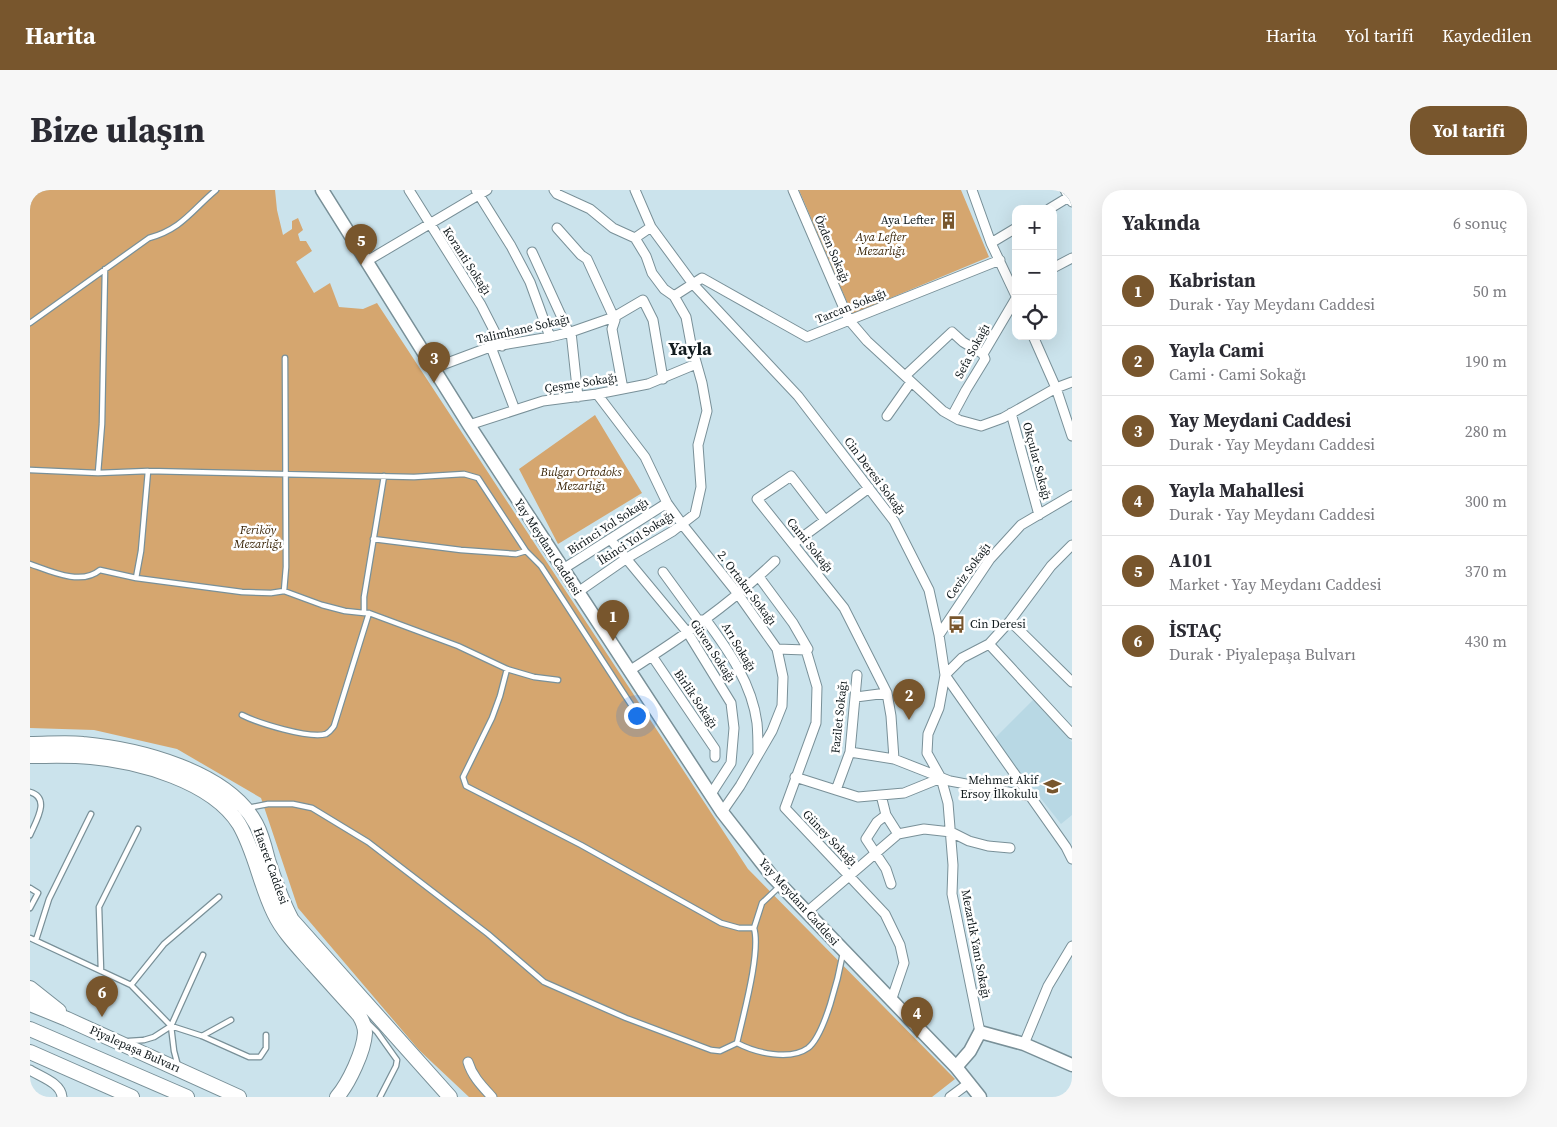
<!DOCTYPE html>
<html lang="tr">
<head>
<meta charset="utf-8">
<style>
  body { margin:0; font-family:"Source Serif 4",serif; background:#f7f7f7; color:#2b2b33 }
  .controls { position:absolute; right:15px; top:15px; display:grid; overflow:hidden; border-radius:10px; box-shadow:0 5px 20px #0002 }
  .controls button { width:45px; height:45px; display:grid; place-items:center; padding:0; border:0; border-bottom:1px solid #e1e1e2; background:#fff; color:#2b2b33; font:25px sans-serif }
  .you { position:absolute; left:606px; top:525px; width:18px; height:18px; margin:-12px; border:4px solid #fff; border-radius:50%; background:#1a73e8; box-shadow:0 0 0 8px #1a73e833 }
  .badge { display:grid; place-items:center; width:32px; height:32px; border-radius:50%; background:#78562d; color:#fff; font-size:16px; font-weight:700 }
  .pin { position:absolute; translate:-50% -41px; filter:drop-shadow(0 1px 2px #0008) }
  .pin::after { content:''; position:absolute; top:26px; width:18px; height:15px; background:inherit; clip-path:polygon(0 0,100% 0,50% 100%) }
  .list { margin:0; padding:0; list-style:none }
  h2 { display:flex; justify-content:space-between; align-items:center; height:65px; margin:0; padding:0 20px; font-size:21px }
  h2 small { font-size:16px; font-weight:400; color:#7c7c81 }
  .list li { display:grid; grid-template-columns:32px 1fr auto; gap:15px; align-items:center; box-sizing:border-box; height:70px; padding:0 20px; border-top:1px solid #e1e1e2 }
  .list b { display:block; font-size:19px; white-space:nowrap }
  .list p { margin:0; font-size:16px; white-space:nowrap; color:#7c7c81 }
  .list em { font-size:16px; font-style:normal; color:#7c7c81 }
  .icon { flex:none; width:28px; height:28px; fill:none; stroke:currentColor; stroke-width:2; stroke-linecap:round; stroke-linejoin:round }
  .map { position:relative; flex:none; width:1042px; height:907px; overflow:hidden; border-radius:20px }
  header { display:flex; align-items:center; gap:30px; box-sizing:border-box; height:70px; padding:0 25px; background:#78562d; color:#fff }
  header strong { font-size:24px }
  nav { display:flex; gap:28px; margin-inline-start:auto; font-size:18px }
  .intro { display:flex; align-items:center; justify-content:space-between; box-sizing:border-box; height:120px; padding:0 30px }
  h1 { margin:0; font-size:35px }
  .button { padding:12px 22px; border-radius:20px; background:#78562d; color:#fff; font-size:18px; font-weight:700 }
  main { display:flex; gap:30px; padding:0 30px }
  aside { flex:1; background:#fff; border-radius:20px; box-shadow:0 5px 20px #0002 }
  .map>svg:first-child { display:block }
</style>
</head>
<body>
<header>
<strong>Harita</strong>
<nav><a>Harita</a><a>Yol tarifi</a><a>Kaydedilen</a></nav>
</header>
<div class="intro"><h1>Bize ulaşın</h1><a class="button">Yol tarifi</a></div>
<main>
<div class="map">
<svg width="1042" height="907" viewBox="0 0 1042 907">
  <rect width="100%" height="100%" fill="#cbe3ec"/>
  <path fill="#b8d8e4" d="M1003 510 1042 552V625L1031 634 964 549Z"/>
  <path fill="#d5a66f" d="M3 0H245L247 20 253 45 262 39V31L268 28 273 40 268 44 270 51H276L282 61 266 72 284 103 300 93 309 117 333 119 347 113 718 679 925 889 902 907H439L389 860 268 718 231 608 147 559 64 540 0 538V4Z
    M769 0H931L959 67 822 124Z
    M565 225 612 303 528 354 489 279Z"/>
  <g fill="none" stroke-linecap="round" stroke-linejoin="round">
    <defs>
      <path id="lane" d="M75 79 72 234 68 283 118 281
        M0 133 119 48C152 39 162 20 186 0
        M255 168 256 377 254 401 292 415 315 421 334 423
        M0 280 68 283
        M343 349 431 360 486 364 496 361 511 376 611 530
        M0 374C20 381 51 396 70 380L106 388 111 361 118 281 384 287 434 284 448 288 496 361
        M106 388 212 402 241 403 254 401
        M339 423 428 456 477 479 504 487 528 490
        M477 479 470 506 462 528 433 587 436 596 551 655 691 733 709 738H724C731 762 713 826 707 853 726 863 760 871 778 858 795 845 809 785 813 763
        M212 525C228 533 279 549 296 544 300 542 301 540 304 536L339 423H334V407L354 286
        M0 602C21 608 6 631 0 645
        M218 618 238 614H263L282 618 338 652 458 744 514 792 596 828 681 860 690 861 707 853
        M0 698 8 703 0 718
        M724 738 732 713 750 696
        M0 748 101 795 141 836 172 846 219 867H230L236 858V845
        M6 750 19 709 61 624
        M71 781 69 717 108 639
        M101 795 134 754 189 707
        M337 832 347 842 367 870 366 876 350 907
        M141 836 144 861 148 876
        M172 846 201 830
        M99 851 114 850 124 847 141 836 173 765"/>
      <path id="street" d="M379 0 451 115 472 156
        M446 0 481 56 500 92 520 147
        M524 0 527 4 560 19 583 38 605 48 616 66 622 83 634 99 644 106 656 127 661 154 672 193 677 221 668 255 671 297 665 324 643 341 597 368 548 402
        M605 0 621 37 663 94 768 206 864 331 899 400 909 445 915 485 1036 657 1042 669
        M763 0 819 130 837 151 913 221 929 230 951 236 973 228 1026 198 1042 192
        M942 0 961 53 986 106
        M1035 0 1042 12
        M1019 19 1042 5
        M527 38 551 65 557 69 585 130 582 139 593 199
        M605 48 621 37
        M961 53 986 38
        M502 62 539 143
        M337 71 457 0
        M1023 78 1042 68
        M644 106 672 88 777 147 970 70
        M541 142 548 207
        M1003 146 1026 198 1042 246
        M461 157 485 220
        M404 178 460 157 520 147 541 142 584 127 613 110 623 130 633 189
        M875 186 922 142 933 152 953 164
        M567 204 615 267 637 313 652 334 708 404 747 459 753 487 752 516 742 541 710 596 692 622
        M981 223 1009 325
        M857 226 881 192
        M922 226 936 200 955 169 953 164 986 108
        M439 235 513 211 567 204 618 194 666 174
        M795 330 761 286 727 309 814 418 857 503 861 526 864 569
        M580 349 658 443 701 513 704 538 701 573 681 604
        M763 354 839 298
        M533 379 637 313
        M633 382 668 430H676C699 461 722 494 727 533 728 543 728 554 728 564
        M729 387 763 433 778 459
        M980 431 1042 492
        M909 445 960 369 991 335 1042 305
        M959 454 1042 544
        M747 459 776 460 787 497 786 533 755 618 855 724 870 755 874 773 861 811
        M622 466 685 559V567
        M599 481C652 447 699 415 745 371
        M915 485 909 518 898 544 897 563 911 588 918 613 923 675 922 704 950 842 947 846
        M915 485 932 468 959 454 980 431 1021 376 1042 355
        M826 507 857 503
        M820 562 864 569 920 591 1000 606
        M765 587 828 607 874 603 911 588
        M806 600 820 562 827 485
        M851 605 856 625 868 644
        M856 625 847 632 836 649 856 679 861 694
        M777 722 868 644 894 639 921 642 939 651 958 656 980 658
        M994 854 1018 796 1042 756
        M438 872C442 886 452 896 462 907
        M0 880C11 887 31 893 32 907
        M920 907 939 893"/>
      <path id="secondary" d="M292 0 439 235 692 622 742 686 926 877 950 907
        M926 877 940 861 950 842 994 854 1042 875"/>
      <path id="primary" d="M0 554C18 554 36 552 53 554 108 559 198 581 226 634 232 645 235 658 238 670 245 691 251 710 262 730L420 907
        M0 566C20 566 40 565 61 567 108 571 182 591 209 634 225 661 230 695 244 723 253 742 269 758 283 774 298 791 314 808 329 825 332 830 335 836 335 843 334 861 319 893 307 907
        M0 798 29 821
        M0 814 37 829 209 907
        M0 839 157 907
        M0 862 102 907"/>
    </defs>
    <use href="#lane" stroke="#799098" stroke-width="7"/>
    <use href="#street" stroke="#799098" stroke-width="11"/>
    <use href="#secondary" stroke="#799098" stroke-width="15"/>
    <use href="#primary" stroke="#799098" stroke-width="16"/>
    <use href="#lane" stroke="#fff" stroke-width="4.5"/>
    <use href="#street" stroke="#fff" stroke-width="9"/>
    <use href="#secondary" stroke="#fff" stroke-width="12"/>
    <use href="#primary" stroke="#fff" stroke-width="14"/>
  </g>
  <defs>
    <symbol id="building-bare" viewBox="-9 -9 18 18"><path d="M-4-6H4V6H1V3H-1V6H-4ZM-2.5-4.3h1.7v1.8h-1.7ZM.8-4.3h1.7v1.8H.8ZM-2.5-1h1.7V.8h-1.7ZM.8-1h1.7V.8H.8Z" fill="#78562d" stroke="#fff" stroke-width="2.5" paint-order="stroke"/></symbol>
    <symbol id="bus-bare" viewBox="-9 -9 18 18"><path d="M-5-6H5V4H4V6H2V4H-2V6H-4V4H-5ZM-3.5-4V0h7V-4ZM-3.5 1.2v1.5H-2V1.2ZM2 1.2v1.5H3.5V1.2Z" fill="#78562d" stroke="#fff" stroke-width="2.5" paint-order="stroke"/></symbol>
    <symbol id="school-bare" viewBox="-9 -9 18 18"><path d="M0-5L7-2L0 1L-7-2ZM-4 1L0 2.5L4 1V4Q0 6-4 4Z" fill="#78562d" stroke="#fff" stroke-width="2.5" paint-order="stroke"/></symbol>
  </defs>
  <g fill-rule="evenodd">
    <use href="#building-bare" x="906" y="18" width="25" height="25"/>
    <use href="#bus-bare" x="914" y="422" width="25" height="25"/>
    <use href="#school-bare" x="1010" y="584" width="25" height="25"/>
  </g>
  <g text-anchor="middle" stroke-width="5" stroke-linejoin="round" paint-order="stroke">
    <g font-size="12" fill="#111a1d" stroke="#fff" text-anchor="end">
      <text x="905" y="34">Aya Lefter</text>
      <text x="940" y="438" text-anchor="start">Cin Deresi</text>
      <text x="1008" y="594">Mehmet Akif<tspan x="1008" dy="14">Ersoy İlkokulu</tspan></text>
    </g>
    <g font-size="12" font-style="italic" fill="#3b2609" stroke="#fff">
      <text x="851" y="51">Aya Lefter<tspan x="851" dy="14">Mezarlığı</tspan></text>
      <text x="551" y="286">Bulgar Ortodoks<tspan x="551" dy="14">Mezarlığı</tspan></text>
      <text x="228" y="344">Feriköy<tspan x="228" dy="14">Mezarlığı</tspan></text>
    </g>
    <g font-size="12" fill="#111a1d" stroke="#fff">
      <text transform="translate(802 59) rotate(67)" y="4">Özden Sokağı</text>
      <text transform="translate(437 71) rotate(57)" y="4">Koranti Sokağı</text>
      <text transform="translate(821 116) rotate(-22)" y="4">Tarcan Sokağı</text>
      <text transform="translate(493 139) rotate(-13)" y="4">Talimhane Sokağı</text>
      <text transform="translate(942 161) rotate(-62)" y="4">Sefa Sokağı</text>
      <text transform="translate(551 193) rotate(-9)" y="4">Çeşme Sokağı</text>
      <text transform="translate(1007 271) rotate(75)" y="4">Okçular Sokağı</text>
      <text transform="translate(845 286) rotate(53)" y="4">Cin Deresi Sokağı</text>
      <text transform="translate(578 336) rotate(-33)" y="4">Birinci Yol Sokağı</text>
      <text transform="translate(606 348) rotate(-33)" y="4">İkinci Yol Sokağı</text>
      <text transform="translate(780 355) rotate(51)" y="4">Cami Sokağı</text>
      <text transform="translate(518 357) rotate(57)" y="4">Yay Meydanı Caddesi</text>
      <text transform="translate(938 381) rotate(-54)" y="4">Ceviz Sokağı</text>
      <text transform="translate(717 398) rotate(53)" y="4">2. Ortakır Sokağı</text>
      <text transform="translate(709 457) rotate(59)" y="4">Arı Sokağı</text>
      <text transform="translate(683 461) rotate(57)" y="4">Güven Sokağı</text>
      <text transform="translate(666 509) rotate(56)" y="4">Birlik Sokağı</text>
      <text transform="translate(809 527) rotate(-84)" y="4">Fazilet Sokağı</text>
      <text transform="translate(800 648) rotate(46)" y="4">Güney Sokağı</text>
      <text transform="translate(241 676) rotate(70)" y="4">Hasret Caddesi</text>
      <text transform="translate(769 712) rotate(48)" y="4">Yay Meydanı Caddesi</text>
      <text transform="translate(946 754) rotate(79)" y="4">Mezarlık Yanı Sokağı</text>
      <text transform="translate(105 859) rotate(24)" y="4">Piyalepaşa Bulvarı</text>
    </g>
    <g font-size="18" font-weight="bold" fill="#111a1d" stroke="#fff">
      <text x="660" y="165">Yayla</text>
    </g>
  </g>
</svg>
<div class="controls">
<button>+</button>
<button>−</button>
<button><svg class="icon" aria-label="locate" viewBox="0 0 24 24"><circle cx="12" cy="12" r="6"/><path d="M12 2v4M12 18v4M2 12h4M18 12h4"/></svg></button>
</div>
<div class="you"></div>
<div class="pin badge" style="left:583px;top:451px">1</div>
<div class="pin badge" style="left:879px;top:530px">2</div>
<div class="pin badge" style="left:404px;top:193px">3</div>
<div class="pin badge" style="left:887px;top:848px">4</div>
<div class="pin badge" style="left:331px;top:75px">5</div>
<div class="pin badge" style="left:72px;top:827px">6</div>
</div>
<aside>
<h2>Yakında<small>6 sonuç</small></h2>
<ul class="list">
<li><span class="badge">1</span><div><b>Kabristan</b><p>Durak · Yay Meydanı Caddesi</p></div><em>50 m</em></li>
<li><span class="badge">2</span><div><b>Yayla Cami</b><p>Cami · Cami Sokağı</p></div><em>190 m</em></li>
<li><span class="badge">3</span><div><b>Yay Meydani Caddesi</b><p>Durak · Yay Meydanı Caddesi</p></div><em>280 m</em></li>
<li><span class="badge">4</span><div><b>Yayla Mahallesi</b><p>Durak · Yay Meydanı Caddesi</p></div><em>300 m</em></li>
<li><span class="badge">5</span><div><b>A101</b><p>Market · Yay Meydanı Caddesi</p></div><em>370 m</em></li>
<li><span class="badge">6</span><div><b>İSTAÇ</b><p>Durak · Piyalepaşa Bulvarı</p></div><em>430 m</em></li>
</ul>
</aside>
</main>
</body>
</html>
